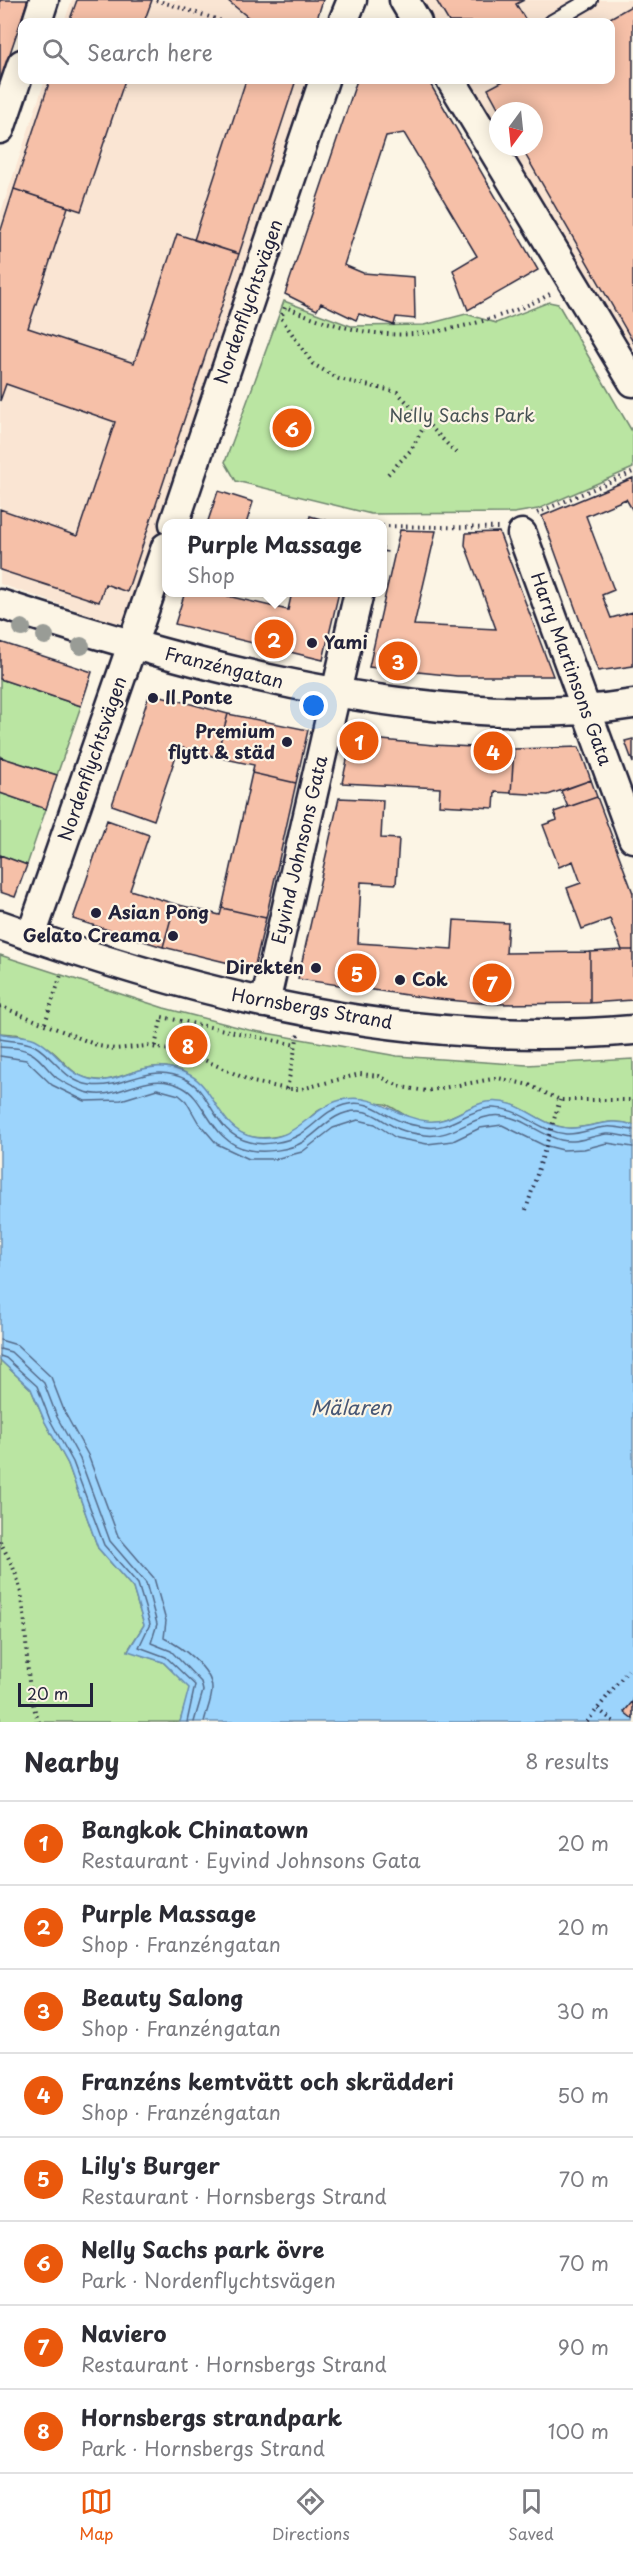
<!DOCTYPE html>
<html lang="en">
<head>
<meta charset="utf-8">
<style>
  body { margin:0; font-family:"Playpen Sans",sans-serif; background:#f2f2f3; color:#2b2b33 }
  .compass { position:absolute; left:489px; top:102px; width:54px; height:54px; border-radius:50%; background:#fff; box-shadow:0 3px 15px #0003; rotate:195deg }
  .scale { position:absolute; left:18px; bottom:15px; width:75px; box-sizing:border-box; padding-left:6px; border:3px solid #22223b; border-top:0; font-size:16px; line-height:21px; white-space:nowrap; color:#22223b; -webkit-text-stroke:4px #fcf5e5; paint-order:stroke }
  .you { position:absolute; left:314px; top:706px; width:21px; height:21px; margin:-15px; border:4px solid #fff; border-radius:50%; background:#1a73e8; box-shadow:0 0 0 9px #1a73e833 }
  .badge { display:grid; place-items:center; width:39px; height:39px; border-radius:50%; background:#ea580c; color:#fff; font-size:20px; font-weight:700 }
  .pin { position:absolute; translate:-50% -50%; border:3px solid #fff; box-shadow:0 2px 6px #0006 }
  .popup { position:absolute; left:162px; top:519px; width:225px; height:78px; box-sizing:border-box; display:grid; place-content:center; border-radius:12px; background:#fff; filter:drop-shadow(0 2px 4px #0005); font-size:20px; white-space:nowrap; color:#7c7c81 }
  .popup b { font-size:22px; color:#2b2b33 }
  .popup::after { content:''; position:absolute; left:50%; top:100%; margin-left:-12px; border:12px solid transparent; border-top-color:#fff }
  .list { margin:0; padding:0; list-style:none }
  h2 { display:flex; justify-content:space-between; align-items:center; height:78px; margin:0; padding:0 24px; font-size:26px }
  h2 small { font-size:20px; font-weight:400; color:#7c7c81 }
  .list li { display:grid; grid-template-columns:39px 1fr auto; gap:18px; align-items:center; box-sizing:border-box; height:84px; padding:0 24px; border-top:2px solid #e1e1e2 }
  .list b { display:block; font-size:22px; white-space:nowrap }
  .list p { margin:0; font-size:20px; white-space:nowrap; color:#7c7c81 }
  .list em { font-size:20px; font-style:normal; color:#7c7c81 }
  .icon { flex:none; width:33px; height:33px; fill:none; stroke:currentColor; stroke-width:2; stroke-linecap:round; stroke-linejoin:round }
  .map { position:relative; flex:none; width:633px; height:1722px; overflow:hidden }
  .search { position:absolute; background:#fff; box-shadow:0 3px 15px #0003; left:18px; right:18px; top:18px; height:66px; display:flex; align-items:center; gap:15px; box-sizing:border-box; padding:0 21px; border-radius:12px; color:#7c7c81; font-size:22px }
  .sheet { height:750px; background:#fff }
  nav { display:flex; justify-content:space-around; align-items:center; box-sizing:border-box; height:84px; border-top:2px solid #e1e1e2; background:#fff; font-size:16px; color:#7c7c81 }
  nav a { display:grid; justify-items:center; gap:3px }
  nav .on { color:#ea580c }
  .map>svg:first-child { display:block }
</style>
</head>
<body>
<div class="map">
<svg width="633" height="1722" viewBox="0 0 633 1722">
  <rect width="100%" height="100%" fill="#fcf5e5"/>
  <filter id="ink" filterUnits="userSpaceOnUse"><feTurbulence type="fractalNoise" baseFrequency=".0167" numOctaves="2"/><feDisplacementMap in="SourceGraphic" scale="12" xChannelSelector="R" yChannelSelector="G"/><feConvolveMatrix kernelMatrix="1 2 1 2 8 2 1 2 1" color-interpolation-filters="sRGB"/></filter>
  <g filter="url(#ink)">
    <path fill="#fae5d3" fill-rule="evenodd" d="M72 0H227L254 22H64Z
      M404 0H633V379L452 80H610V22H418ZM498 111H534V147H498Z
      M45 80H333L145 622 115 623 0 584V215Z"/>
    <path fill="#bae5a2" stroke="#6e846e" stroke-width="1.5" d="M284 301 351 326 424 325 466 314 496 323 549 302 558 304 633 433V468L538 509 514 513 371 514 236 481 225 462Z
      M0 679 81 706 57 775 0 757Z
      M0 793 46 809 27 865 0 855Z
      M0 955 164 1008 249 1030 397 1056 527 1065 633 1059V1125C607 1116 590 1130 566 1128 536 1124 520 1097 486 1103 466 1106 451 1121 431 1122 409 1123 401 1110 385 1104 378 1102 330 1106 322 1109 313 1112 305 1124 298 1129 287 1136 266 1139 253 1137 219 1132 216 1090 190 1076 146 1050 125 1087 90 1079 71 1075 64 1060 51 1050 43 1044 23 1034 13 1034 8 1033 5 1034 0 1033Z
      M0 1360 31 1389 45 1422 68 1464 98 1548 133 1588 144 1625 128 1650 163 1662 190 1688 180 1722H0Z"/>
    <path fill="#9cd4fc" stroke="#6b8daf" stroke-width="1.5" d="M0 1033C11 1037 23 1034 35 1039 56 1049 65 1073 89 1079 123 1088 144 1051 190 1075 216 1089 219 1130 253 1137 297 1146 310 1104 346 1099 377 1094 397 1118 427 1121 449 1124 465 1106 486 1102 521 1097 536 1125 567 1128 590 1130 608 1116 633 1125V1722H180L189 1688 163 1662 128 1651 144 1625 133 1588 98 1548 68 1464 45 1422 31 1389 0 1360Z"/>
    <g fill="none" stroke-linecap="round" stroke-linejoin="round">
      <path stroke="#536988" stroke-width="1.5" d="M0 1039C12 1042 24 1040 35 1046 54 1057 65 1082 90 1085 126 1090 148 1060 187 1080 213 1094 213 1133 250 1142 263 1146 287 1142 299 1135 315 1126 325 1110 344 1105 370 1098 382 1115 403 1122 410 1125 418 1126 425 1127 449 1131 467 1110 490 1108 520 1106 537 1131 566 1134 580 1135 592 1128 606 1127 615 1126 624 1129 633 1130
        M0 1047C11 1048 21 1047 31 1053 42 1059 47 1070 57 1078 64 1083 77 1089 85 1092 119 1103 145 1068 182 1087 207 1099 210 1143 250 1150 265 1153 290 1150 303 1142 322 1130 333 1111 358 1111 374 1111 384 1123 399 1129 406 1132 417 1134 425 1135 454 1139 475 1112 503 1116 524 1118 541 1136 561 1140 577 1144 591 1136 606 1134 616 1133 624 1137 633 1138
        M0 1056 26 1060 52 1085 85 1101 121 1100 157 1089 179 1095 186 1101 198 1122 217 1144 249 1159H275L302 1152 333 1128 358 1120 375 1124 396 1138 427 1144 453 1141 480 1128 502 1125 543 1145 563 1150 584 1149 607 1143 633 1147
        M0 1340 17 1345 51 1377 65 1413 88 1455 118 1536 154 1578 166 1621 164 1638C180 1646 212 1668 212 1689 212 1700 206 1712 204 1722
        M0 1349 11 1352 44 1383 57 1417 80 1459 110 1541 146 1583 157 1624 151 1643 171 1651 201 1682 203 1691 194 1722
        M0 1356 6 1358 37 1386 50 1420 73 1462 104 1545 138 1584 150 1624 139 1647 166 1657 195 1685 187 1722"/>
    </g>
    <path fill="#f6c0a8" stroke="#22223b" stroke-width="1.5" d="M0 0H28L0 83Z
      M77 0H152L144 22H69Z
      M227 0H323L316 22H254Z
      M436 0H524L516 4 527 22H449Z
      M633 5V342L521 147H534V111H500L488 89 505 80H610V22H603Z
      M50 80H125L81 211 14 189Z
      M246 80H296L239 254 194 240Z
      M357 80H428L538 270 468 310 453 270 477 256 404 133 386 136 344 265 363 273 414 277 415 319 396 317 394 325 359 314 356 320 321 303 317 310 285 294Z
      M14 189 68 207 28 328 134 363 177 234 239 254 127 592 105 584 99 602 0 570V509L77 536 115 422 6 384 0 401V233Z
      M633 478V511L626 499 586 516 614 590 602 595 611 618 633 612V666L598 671 542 516Z
      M218 491 253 502 246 524H207Z
      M310 516 339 524H308Z
      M400 530 436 531 414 625 496 629 465 545 466 533 499 532 553 676H457L369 667Z
      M185 592H224L223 595 288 610 292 592H339L323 660 175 624Z
      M0 642 92 672 81 706 0 679Z
      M150 693 228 714 216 757 179 747 154 820 112 805Z
      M228 714 308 730 296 783 252 773 254 765 216 757Z
      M352 737 433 745 514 749 511 793 495 792 494 808 439 805 440 788 342 783Z
      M633 739V763L625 741Z
      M579 747 591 780 548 795 511 793 514 749Z
      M0 757 57 775 46 809 0 793Z
      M252 773 296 783 266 918 222 908Z
      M591 780 597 797 568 807 561 791Z
      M597 797 633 893V950H622L610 919 582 929 567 888 581 883 573 861 559 867 543 825 557 820 554 812Z
      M339 798 383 800 381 838 399 839 396 884 361 882 358 943 452 949 454 920 508 923 506 953 590 952V1003L492 1004 427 998 298 979Z
      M107 820 149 835 130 890 175 904 163 947 73 919Z
      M0 855 27 865 15 897 0 892Z
      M175 904 220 915 222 908 266 918 254 969 163 947Z
      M622 950H633V1000L590 1003V952Z
      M633 1701V1719L624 1712Z"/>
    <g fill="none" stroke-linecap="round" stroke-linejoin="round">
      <defs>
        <path id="lane" d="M552 22 590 0"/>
        <path id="street" d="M404 0 417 22
          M37 22 44 0
          M343 22 352 0
          M451 80 633 382
          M0 129 22 64
          M174 524 324 80
          M522 534 633 838
          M0 604C136 648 274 687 415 704 488 713 561 716 633 704
          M0 925C203 998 416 1049 633 1030
          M31 936 166 547
          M265 1003 359 592"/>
      </defs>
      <use href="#lane" stroke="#22223b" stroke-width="18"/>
      <use href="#street" stroke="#22223b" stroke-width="33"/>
      <path stroke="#22223b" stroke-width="4" stroke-dasharray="1.5 4.5" stroke-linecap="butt" d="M156 0 225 22
        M456 453 397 392 339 379 313 364 281 318 285 307C318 320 352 332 387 334 434 338 510 317 550 294
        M388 474 411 450 427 421
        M537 513 633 472
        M382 526 499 528
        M382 548 386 549 385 555 382 554
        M0 1006 99 1046 115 1049 146 1046 189 1053 253 1082 287 1089H302L360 1074 379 1076 401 1087 426 1091 498 1078 529 1085 560 1100H633
        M45 1023 62 972
        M155 1046 162 1017 296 1045
        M287 1089 298 1034
        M526 1210 560 1100
        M0 1541C5 1552 12 1563 16 1575 32 1621 20 1676 39 1722
        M598 1709 614 1722
        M587 1722 628 1670"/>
      <use href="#lane" stroke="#fcf5e5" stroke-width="14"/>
      <use href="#street" stroke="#fcf5e5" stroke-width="28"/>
    </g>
    <g fill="#999c96">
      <circle cx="22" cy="628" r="9"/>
      <circle cx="45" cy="636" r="9"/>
      <circle cx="81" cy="646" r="9"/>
    </g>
  </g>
  <g fill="#22223b" stroke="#fcf5e5" stroke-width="2">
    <circle cx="312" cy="643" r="6"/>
    <circle cx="153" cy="698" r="6"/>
    <circle cx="287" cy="742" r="6"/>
    <circle cx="96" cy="913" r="6"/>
    <circle cx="173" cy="936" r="6"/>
    <circle cx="316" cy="968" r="6"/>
    <circle cx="400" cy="980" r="6"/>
  </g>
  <g text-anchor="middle" stroke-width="4.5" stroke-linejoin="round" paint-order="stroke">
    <g font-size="18" fill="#22223b" stroke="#fcf5e5">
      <text transform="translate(249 302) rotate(-71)" y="6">Nordenflychtsvägen</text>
      <text transform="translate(224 668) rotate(14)" y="6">Franzéngatan</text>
      <text transform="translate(571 669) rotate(70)" y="6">Harry Martinsons Gata</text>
      <text transform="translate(93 759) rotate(-71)" y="6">Nordenflychtsvägen</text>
      <text transform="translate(300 850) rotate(-77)" y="6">Eyvind Johnsons Gata</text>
      <text transform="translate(312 1009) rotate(10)" y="6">Hornsbergs Strand</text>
    </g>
    <g font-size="18" fill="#485355" stroke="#fcf5e5">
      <text x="462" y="422">Nelly Sachs Park</text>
    </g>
    <g font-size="18" font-weight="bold" fill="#22223b" stroke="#fcf5e5" text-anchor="start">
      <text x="324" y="649">Yami</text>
      <text x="165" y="704">Il Ponte</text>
      <text x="275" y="738" text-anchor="end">Premium<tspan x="275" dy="21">flytt &amp; städ</tspan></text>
      <text x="108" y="919">Asian Pong</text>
      <text x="161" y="942" text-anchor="end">Gelato Creama</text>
      <text x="304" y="974" text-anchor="end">Direkten</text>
      <text x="412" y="986">Cok</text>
    </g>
    <g font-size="20" font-style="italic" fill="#475775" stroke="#fcf5e5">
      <text x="351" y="1415">Mälaren</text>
    </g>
  </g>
</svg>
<svg class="compass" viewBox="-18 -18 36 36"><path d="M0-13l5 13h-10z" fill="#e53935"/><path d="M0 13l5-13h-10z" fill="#7c7c81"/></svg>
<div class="scale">20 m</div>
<div class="you"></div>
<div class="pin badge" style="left:359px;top:741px">1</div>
<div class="pin badge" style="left:274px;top:639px">2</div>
<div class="popup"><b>Purple Massage</b>Shop</div>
<div class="pin badge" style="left:398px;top:661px">3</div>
<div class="pin badge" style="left:493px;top:751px">4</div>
<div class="pin badge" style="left:357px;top:973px">5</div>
<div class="pin badge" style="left:292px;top:428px">6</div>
<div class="pin badge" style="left:492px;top:983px">7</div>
<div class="pin badge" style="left:188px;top:1045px">8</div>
<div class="search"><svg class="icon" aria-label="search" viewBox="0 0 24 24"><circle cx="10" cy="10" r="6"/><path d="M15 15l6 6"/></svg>Search here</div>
</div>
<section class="sheet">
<h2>Nearby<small>8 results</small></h2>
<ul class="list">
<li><span class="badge">1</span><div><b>Bangkok Chinatown</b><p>Restaurant · Eyvind Johnsons Gata</p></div><em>20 m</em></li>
<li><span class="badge">2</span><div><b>Purple Massage</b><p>Shop · Franzéngatan</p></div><em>20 m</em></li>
<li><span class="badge">3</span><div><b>Beauty Salong</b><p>Shop · Franzéngatan</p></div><em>30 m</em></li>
<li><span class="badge">4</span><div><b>Franzéns kemtvätt och skrädderi</b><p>Shop · Franzéngatan</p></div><em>50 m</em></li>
<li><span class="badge">5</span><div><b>Lily's Burger</b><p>Restaurant · Hornsbergs Strand</p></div><em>70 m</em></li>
<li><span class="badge">6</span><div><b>Nelly Sachs park övre</b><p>Park · Nordenflychtsvägen</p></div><em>70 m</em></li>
<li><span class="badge">7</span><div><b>Naviero</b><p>Restaurant · Hornsbergs Strand</p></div><em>90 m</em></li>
<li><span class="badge">8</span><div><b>Hornsbergs strandpark</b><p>Park · Hornsbergs Strand</p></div><em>100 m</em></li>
</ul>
</section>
<nav>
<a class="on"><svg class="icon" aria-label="map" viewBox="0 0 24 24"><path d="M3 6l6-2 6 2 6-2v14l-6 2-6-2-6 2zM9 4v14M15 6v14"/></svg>Map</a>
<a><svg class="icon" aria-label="directions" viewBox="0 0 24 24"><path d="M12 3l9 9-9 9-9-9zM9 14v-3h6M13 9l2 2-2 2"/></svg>Directions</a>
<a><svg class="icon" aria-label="saved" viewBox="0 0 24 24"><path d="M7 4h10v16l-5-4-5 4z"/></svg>Saved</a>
</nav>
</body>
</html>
